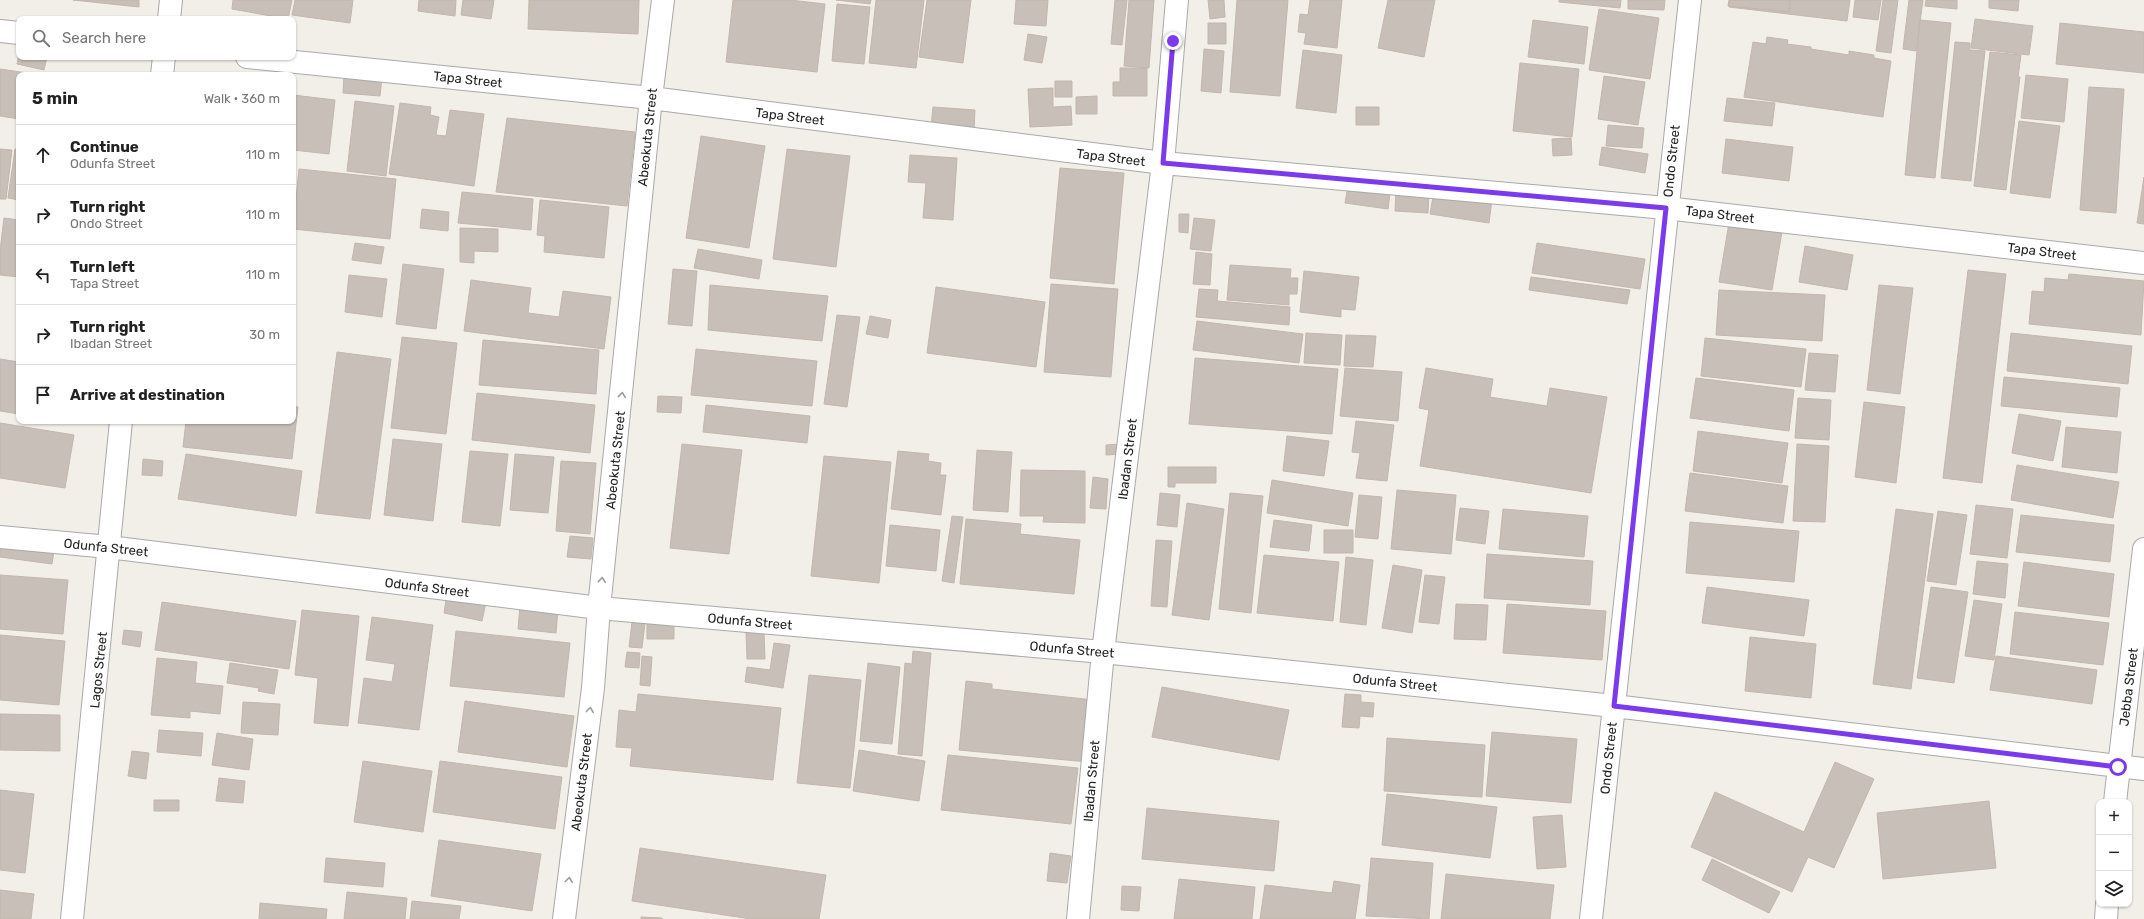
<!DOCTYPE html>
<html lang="en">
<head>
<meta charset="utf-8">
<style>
  body { margin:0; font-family:Rubik,sans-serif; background:#f6f6f6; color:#222 }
  .controls { position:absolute; right:12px; bottom:12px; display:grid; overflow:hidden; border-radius:8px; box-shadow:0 1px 3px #0004 }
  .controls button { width:36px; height:36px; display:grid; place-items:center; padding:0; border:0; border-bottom:1px solid #e0e0e0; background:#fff; color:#222; font:20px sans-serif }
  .stop { position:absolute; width:12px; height:12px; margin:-9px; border:3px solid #7c3aed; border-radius:50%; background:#fff }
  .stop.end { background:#7c3aed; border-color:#fff; box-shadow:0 1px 4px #0008 }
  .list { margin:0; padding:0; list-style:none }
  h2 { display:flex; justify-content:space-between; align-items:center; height:52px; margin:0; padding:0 16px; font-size:17px }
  h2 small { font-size:13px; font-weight:400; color:#767676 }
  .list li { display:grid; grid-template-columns:26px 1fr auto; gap:12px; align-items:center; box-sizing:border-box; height:60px; padding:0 16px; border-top:1px solid #e0e0e0 }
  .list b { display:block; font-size:15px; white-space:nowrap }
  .list p { margin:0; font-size:13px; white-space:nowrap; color:#767676 }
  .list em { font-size:13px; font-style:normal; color:#767676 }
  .icon { flex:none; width:22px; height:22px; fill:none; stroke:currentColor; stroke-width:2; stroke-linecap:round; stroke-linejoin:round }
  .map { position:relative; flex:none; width:2144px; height:919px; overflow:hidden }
  .search { position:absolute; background:#fff; box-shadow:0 1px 3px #0004; left:16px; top:16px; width:280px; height:44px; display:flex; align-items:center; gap:10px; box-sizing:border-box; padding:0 14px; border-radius:8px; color:#767676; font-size:15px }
  .panel { position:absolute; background:#fff; box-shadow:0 1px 3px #0004; left:16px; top:72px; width:280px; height:352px; border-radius:8px }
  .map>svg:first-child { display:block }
</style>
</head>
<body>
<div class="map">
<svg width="2144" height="919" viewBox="0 0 2144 919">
  <rect width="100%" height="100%" fill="#f2efe9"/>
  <path fill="#c7bfb8" stroke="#c4b6ab" d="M73 0H139V7Z
    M233 0H292L288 19 232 9Z
    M295 0H353L350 23 292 15Z
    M419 0H456L455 16 418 11Z
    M463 0H494L491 19 461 15Z
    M529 0H639L638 34 528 29Z
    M733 0H790L825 4 817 72 726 62Z
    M836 0H871L870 4Z
    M876 0H924L916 68 869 63Z
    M927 0H971L963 63 919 57Z
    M1016 0H1048L1046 26 1014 24Z
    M1115 0H1127L1122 45 1111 44Z
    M1129 0H1154L1149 68 1124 66Z
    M1208 0H1224L1225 17 1210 19Z
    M1237 0H1288L1280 96 1230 92Z
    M1310 0H1342L1337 48 1304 44 1306 33 1298 32 1300 14 1308 15Z
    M1388 0H1435L1424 57 1378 48Z
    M1559 0H1621L1620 8 1559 2Z
    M1628 0H1665L1664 10 1628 9Z
    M1729 0H1790L1789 12 1728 6Z
    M1730 0H1850L1847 21 1729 7Z
    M1855 0H1881L1878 20 1853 17Z
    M1883 0H1898L1891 53 1876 51Z
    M1909 0H1923L1916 51 1903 49Z
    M1926 0H1957V9L1925 6Z
    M1989 0H2019L2018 11 1989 8Z
    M837 4 870 7 864 64 832 61Z
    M1599 9 1659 18 1650 79 1589 70Z
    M1975 19 2033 26 2029 55 1971 48Z
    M1533 20 1588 27 1584 64 1528 57Z
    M1920 20 1951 23 1935 178 1905 175Z
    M1208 23H1226V44H1208Z
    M2060 23 2144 32V73L2056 64Z
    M1028 34 1047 37 1042 63 1024 60Z
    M1767 37 1788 40 1787 44 1811 47V49L1849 55V51L1874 55V58L1891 61 1883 117 1744 97 1753 42 1766 44Z
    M1955 42 1970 43V50L1985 51 1971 181 1941 178Z
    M1204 49 1224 51 1221 93 1201 91Z
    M1303 50 1342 55 1336 113 1296 108Z
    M1990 52 2021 55 2018 77H2020L2006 190 1974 186Z
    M19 54V57H47L44 70 17 64Z
    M1520 63 1579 69 1572 137 1513 131Z
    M1120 68H1147V96H1113V82H1120Z
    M0 69 41 75H19V119L0 116Z
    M344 74 382 77 380 96 343 93Z
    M2026 75 2068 79 2064 122 2021 118Z
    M1604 76 1645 82 1638 125 1598 119Z
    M1055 81H1072V97H1055Z
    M2089 87 2124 89 2116 213 2080 210Z
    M1053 88V107L1071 106 1072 125 1030 127 1028 89Z
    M293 95 335 100 329 154 293 150Z
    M1097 96V114H1076V97Z
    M1727 98 1775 103 1772 126 1724 121Z
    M355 101 394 106 386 176 347 171Z
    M400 103 431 107 430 115 439 117 436 135 446 136 450 110 484 114 474 186 389 174Z
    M933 107 975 110 974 130 931 127Z
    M1356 107H1379V125H1356Z
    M507 118 635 132 627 206 496 192Z
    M2019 121 2060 126 2050 198 2010 193Z
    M1608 125 1644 128 1642 148 1606 146Z
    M701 136 765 146 749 248 686 238Z
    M1571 138 1572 155 1553 156 1552 139Z
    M1726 139 1793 147 1789 181 1722 173Z
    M1602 147 1648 154 1645 173 1599 165Z
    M0 149 12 150 6 199H0Z
    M15 149 19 150V200L8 198Z
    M787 149 850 156 836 267 773 259Z
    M910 155 957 158 953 220 923 218 926 183 908 182Z
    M1060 168 1124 173 1114 284 1050 278Z
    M299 169 396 179 390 239 293 229Z
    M2144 177V224L2137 223Z
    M1349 180 1391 186 1388 209 1345 203Z
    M1396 190 1429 191 1428 213 1395 211Z
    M1434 191 1492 199 1489 223 1430 214Z
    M462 192 533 199 531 230 458 223Z
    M540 200 609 207 604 258 544 252 545 236 537 235Z
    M422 209 449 212 448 231 420 228Z
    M1179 214H1189L1188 233 1179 232Z
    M1730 217 1783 226 1772 290 1719 282Z
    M4 218 19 220V277L0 275V251Z
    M1194 218 1215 220 1211 251 1190 249Z
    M460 228 498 229V252L474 251V263L460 262Z
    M355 243 384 247 381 264 352 260Z
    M1537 243 1645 259 1640 289 1532 273Z
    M1805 246 1853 255 1847 290 1799 282Z
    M698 249 762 260 759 279 694 268Z
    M1196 252 1212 254 1210 285 1193 284Z
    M403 264 444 269 436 329 396 324Z
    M1230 265 1291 269 1290 278H1298L1297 294H1289V305L1227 300Z
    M673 269 697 271 692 326 668 324Z
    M1968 270 2006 274 1982 483 1943 478Z
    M1304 271 1359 277 1355 310 1341 309V317L1300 312Z
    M2069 274 2144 281 2141 335 2029 324 2032 291 2044 292 2045 278 2068 280Z
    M349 275 387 279 382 317 345 312Z
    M1531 277 1630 290 1627 304 1529 290Z
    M471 280 531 288 528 313 559 317 563 291 611 297 604 349 464 331Z
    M1051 284 1118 289 1111 377 1044 372Z
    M710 285 828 296 822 341 708 330Z
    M1879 285 1913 288 1900 394 1867 390Z
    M936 287 1045 302 1036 367 927 353Z
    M1199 289 1218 290 1217 301 1290 307 1289 325 1196 317Z
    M1719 290 1825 295 1822 341 1716 335Z
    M837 315 860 317 847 407 824 404Z
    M870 316 891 320 888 338 866 334Z
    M1197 321 1303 334 1299 363 1193 350Z
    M1306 333 1342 335 1340 365 1304 363Z
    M2011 333 2132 346 2128 384 2007 371Z
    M1346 335 1376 336 1373 367 1344 366Z
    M402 337 457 343 446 434 391 428Z
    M1705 338 1806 349 1801 387 1701 376Z
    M483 340 599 350 596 394 479 385Z
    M696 349 817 361 812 406 691 395Z
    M337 352 391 359 370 519 316 513Z
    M1809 353 1838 355 1835 392 1805 390Z
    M1195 358 1338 369 1332 434 1189 424Z
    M0 359 19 362V414L0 411Z
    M1345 368 1402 372 1398 421 1340 416Z
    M1426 368 1493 379 1490 397 1547 406 1550 388 1607 397 1591 493 1420 466 1429 410 1419 408Z
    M2004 377 2120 388 2117 417 2001 406Z
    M1696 378 1794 390 1789 431 1690 418Z
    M477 393 595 405 590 453 472 440Z
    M658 396 682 397 681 413 657 412Z
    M1798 398 1831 400 1829 440 1795 438Z
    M1864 402 1905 407 1896 483 1855 477Z
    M706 405 810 416 807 443 703 432Z
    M293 406 298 407 292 459 183 447 186 421H293Z
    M2019 414 2061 421 2053 461 2012 453Z
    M1356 421 1394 425 1387 481 1356 478 1360 453 1352 452Z
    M0 423 74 435 65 488 0 478Z
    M2066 427 2121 432 2117 473 2062 467Z
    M1698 431 1788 443 1782 483 1693 471Z
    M1287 436 1329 441 1324 476 1283 471Z
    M393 439 442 444 433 521 384 515Z
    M682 444 742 450 729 554 670 548Z
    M1120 444 1121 454 1106 455V445Z
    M1797 444 1829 446 1825 522 1793 521Z
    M977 450 1012 452 1008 512 973 510Z
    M470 451 508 454 500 526 462 522Z
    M898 451 929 454 928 461 941 463 940 475H946L941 515 891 509Z
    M186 454 302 471 296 516 178 499Z
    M515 454 554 457 548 513 510 510Z
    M824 456 891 462 879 583 811 576Z
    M143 459 163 461 162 476 142 475Z
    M561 461 596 463 590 534 556 531Z
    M2017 465 2119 482 2113 518 2011 500Z
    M1168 467H1216V483H1175V487H1168Z
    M1021 470 1085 471V523L1043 522 1044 516H1020Z
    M1690 473 1788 486 1783 523 1685 511Z
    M1093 477 1108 479 1106 509 1090 508Z
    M1272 480 1353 493 1348 526 1267 513Z
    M1397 490 1456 495 1451 554 1391 549Z
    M1160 493 1180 495 1177 527 1157 525Z
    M1230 493 1263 496 1251 613 1219 609Z
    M1359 495 1382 497 1378 539 1355 537Z
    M1187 503 1224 509 1209 620 1172 615Z
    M1976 505 2013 509 2007 558 1970 554Z
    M1460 508 1489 511 1485 544 1456 540Z
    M1503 509 1588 516 1584 557 1499 549Z
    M1896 509 1933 514 1911 689 1873 684Z
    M1938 511 1967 515 1956 585 1927 581Z
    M2021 515 2114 525 2110 562 2016 552Z
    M952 516 963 517 954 583 942 581Z
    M966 519 1021 524 1020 534 1080 540 1074 594 960 584Z
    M1274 520 1312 525 1309 551 1270 547Z
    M1690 522 1799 531 1794 582 1686 573Z
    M890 525 940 530 936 571 886 566Z
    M1324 530H1353V553H1324Z
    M2 536 55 544 52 564 0 557Z
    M570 536 593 538 591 559 567 557Z
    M1156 540 1172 541 1167 607 1151 606Z
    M1487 554 1593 561 1590 605 1484 598Z
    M1264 555 1339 562 1333 621 1257 613Z
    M1346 557 1373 560 1366 625 1340 622Z
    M1977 561 2008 564 2005 598 1973 594Z
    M2024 562 2114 574 2109 617 2018 606Z
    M1393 565 1422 570 1412 633 1382 628Z
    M0 575 68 580 63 634 0 629Z
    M1425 575 1445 577 1439 624 1419 622Z
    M1707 587 1809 600 1804 636 1702 623Z
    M1931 587 1968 592 1954 683 1917 678Z
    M447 594 486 602 482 621 444 613Z
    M1974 600 2002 604 1994 660 1965 656Z
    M162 602 296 621 289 669 155 650Z
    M1456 604 1488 605 1486 640 1454 639Z
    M1507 604 1606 611 1602 660 1503 653Z
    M520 606 558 610 556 633 518 629Z
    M302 610 359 616 348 726 314 723 318 678 295 675Z
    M2015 612 2109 623 2103 665 2010 654Z
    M372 617 433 625 419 730 358 723 364 678 392 682 395 664 366 660Z
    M632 622 645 623 642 648 629 647Z
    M647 623 674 624V639H647Z
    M124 630 142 632 140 647 122 644Z
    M456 631 570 643 564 697 450 686Z
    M746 633H764L765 659H747Z
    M0 635 65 641 59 705 0 700Z
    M1750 637 1816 644 1811 698 1745 691Z
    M774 643 790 645 783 688 745 682 747 667 770 670Z
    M913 651 931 653 922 756 898 754 905 663 912 664Z
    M627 652 640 653 639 668 625 667Z
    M642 656 652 657 650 686 640 685Z
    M1996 656 2097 670 2092 704 1990 690Z
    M157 658 197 662 195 683 223 686 220 714 190 711V718L151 715Z
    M230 663 278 670 274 694 258 691 259 688 227 683Z
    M868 663 900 667 892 744 860 741Z
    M809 675 861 680 850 788 797 783Z
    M966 681 992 684V689L1094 700 1088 762 959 750Z
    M1162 687 1289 710 1279 760 1152 737Z
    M638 694 781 708 773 780 630 766 632 748 616 747 619 710 636 712Z
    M1345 694 1361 695V702L1374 703 1373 717 1360 716 1359 728 1342 727Z
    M465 701 574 716 567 767 458 752Z
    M243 702 280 704 278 735 241 733Z
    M0 714 60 715V751L0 750Z
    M159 730 203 733 201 756 157 752Z
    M1492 732 1577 739 1571 803 1486 796Z
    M217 733 253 739 249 770 212 765Z
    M1387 738 1485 745 1482 797 1384 791Z
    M859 750 925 761 919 801 853 791Z
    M132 751 149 753 146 779 128 776Z
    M948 755 1078 768 1071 824 941 810Z
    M363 761 432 771 423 832 354 822Z
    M440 761 562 777 555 829 433 812Z
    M1835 762 1874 779 1834 868 1808 857 1792 892 1691 847 1715 792 1804 832Z
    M219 778 245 781 243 803 216 801Z
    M0 790 34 794 25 873 0 870Z
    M1387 794 1497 807 1490 858 1382 845Z
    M154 800H179V811H154Z
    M1989 801 1996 868 1883 879 1877 813Z
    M1147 808 1279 821 1274 871 1142 859Z
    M1562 815 1566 867 1537 869 1533 817Z
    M439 840 541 854 532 911 431 896Z
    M640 848 826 875 819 919H751L632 901Z
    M1050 853 1071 856 1067 883 1047 881Z
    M326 858 385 863 383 887 324 882Z
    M1371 858 1433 863 1429 919 1366 916Z
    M1712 859 1780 892 1769 913 1702 880Z
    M1446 874 1554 885 1550 919H1441Z
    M1179 879 1255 887 1252 919H1174Z
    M1334 881 1360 885 1355 919H1260L1265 885 1332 893Z
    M1122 886 1141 887 1139 911 1121 910Z
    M0 890 34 894 31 919H0Z
    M347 892 407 898 405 919H344Z
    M412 901 461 906 459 919H410Z
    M260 903 327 909 326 919H259Z
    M641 917 662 918V919H641Z"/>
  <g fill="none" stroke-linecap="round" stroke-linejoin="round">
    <defs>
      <path id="minor" d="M169 19 171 0
        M0 31 19 33
        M247 57 651 98 1163 163 1666 208 2144 263
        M162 75 164 57
        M0 537 109 547 599 608 1103 652 1614 706 2144 769
        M2115 802 2144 549
        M72 919 121 421
        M564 919 593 688 599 608 651 98 663 0
        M1078 919 1103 652 1163 163 1177 0
        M1591 919 1690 0
        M2106 919 2107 904"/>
    </defs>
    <use href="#minor" stroke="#a9a9a9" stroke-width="24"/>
    <use href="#minor" stroke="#fff" stroke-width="22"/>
  </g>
  <defs><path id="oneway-chevron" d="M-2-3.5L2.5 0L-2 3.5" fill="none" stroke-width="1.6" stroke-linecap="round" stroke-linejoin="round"/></defs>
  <g stroke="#9c9c9c">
    <use href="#oneway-chevron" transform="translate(622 395) rotate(-84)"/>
    <use href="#oneway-chevron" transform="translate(602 580) rotate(-84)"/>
    <use href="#oneway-chevron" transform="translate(590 710) rotate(-83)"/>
    <use href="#oneway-chevron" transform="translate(569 880) rotate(-83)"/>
  </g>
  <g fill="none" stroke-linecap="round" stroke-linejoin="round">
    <path stroke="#7c3aed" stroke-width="5" d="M1173 41 1163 163 1666 208 1614 706 2118 767"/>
  </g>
  <g text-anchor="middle" stroke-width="3.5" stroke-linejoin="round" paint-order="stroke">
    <g font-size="13" fill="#222" stroke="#fff">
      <text transform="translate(468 79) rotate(6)" y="5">Tapa Street</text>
      <text transform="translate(790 116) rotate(7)" y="5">Tapa Street</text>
      <text transform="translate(647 137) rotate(-84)" y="5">Abeokuta Street</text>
      <text transform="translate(1111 157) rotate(7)" y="5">Tapa Street</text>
      <text transform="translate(1671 161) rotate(-84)" y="5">Ondo Street</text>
      <text transform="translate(1720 214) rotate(7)" y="5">Tapa Street</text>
      <text transform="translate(2042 251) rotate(7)" y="5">Tapa Street</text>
      <text transform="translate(1127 459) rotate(-83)" y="5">Ibadan Street</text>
      <text transform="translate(615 460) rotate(-84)" y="5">Abeokuta Street</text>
      <text transform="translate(106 547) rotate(6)" y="5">Odunfa Street</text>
      <text transform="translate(427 587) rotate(7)" y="5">Odunfa Street</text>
      <text transform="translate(750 621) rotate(5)" y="5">Odunfa Street</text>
      <text transform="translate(1072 649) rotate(5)" y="5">Odunfa Street</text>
      <text transform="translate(98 670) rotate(-84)" y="5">Lagos Street</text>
      <text transform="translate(1395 682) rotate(6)" y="5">Odunfa Street</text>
      <text transform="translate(2128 687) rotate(-83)" y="5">Jebba Street</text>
      <text transform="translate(1608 758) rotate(-84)" y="5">Ondo Street</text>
      <text transform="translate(1091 781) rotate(-85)" y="5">Ibadan Street</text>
      <text transform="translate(581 782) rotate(-83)" y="5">Abeokuta Street</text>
    </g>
  </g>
</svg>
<div class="controls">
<button>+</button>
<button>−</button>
<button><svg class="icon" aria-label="layers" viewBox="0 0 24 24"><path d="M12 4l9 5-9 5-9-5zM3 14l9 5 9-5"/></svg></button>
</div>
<div class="stop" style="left:2118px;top:767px"></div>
<div class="stop end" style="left:1173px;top:41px"></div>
<div class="search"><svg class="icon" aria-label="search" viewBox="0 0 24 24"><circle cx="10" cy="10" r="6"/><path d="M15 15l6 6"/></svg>Search here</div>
<section class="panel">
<h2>5 min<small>Walk · 360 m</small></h2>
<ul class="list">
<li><svg class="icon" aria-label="ahead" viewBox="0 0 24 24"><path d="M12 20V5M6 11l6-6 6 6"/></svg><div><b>Continue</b><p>Odunfa Street</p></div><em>110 m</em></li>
<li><svg class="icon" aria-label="right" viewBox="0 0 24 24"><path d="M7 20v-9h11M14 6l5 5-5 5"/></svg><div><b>Turn right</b><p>Ondo Street</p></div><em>110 m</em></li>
<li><svg class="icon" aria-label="left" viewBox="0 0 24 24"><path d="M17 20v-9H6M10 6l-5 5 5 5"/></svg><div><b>Turn left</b><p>Tapa Street</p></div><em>110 m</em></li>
<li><svg class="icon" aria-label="right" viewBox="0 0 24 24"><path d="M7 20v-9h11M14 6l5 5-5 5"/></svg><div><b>Turn right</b><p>Ibadan Street</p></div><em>30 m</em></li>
<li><svg class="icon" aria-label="arrive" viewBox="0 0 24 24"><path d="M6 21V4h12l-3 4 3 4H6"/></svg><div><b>Arrive at destination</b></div></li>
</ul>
</section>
</div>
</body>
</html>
